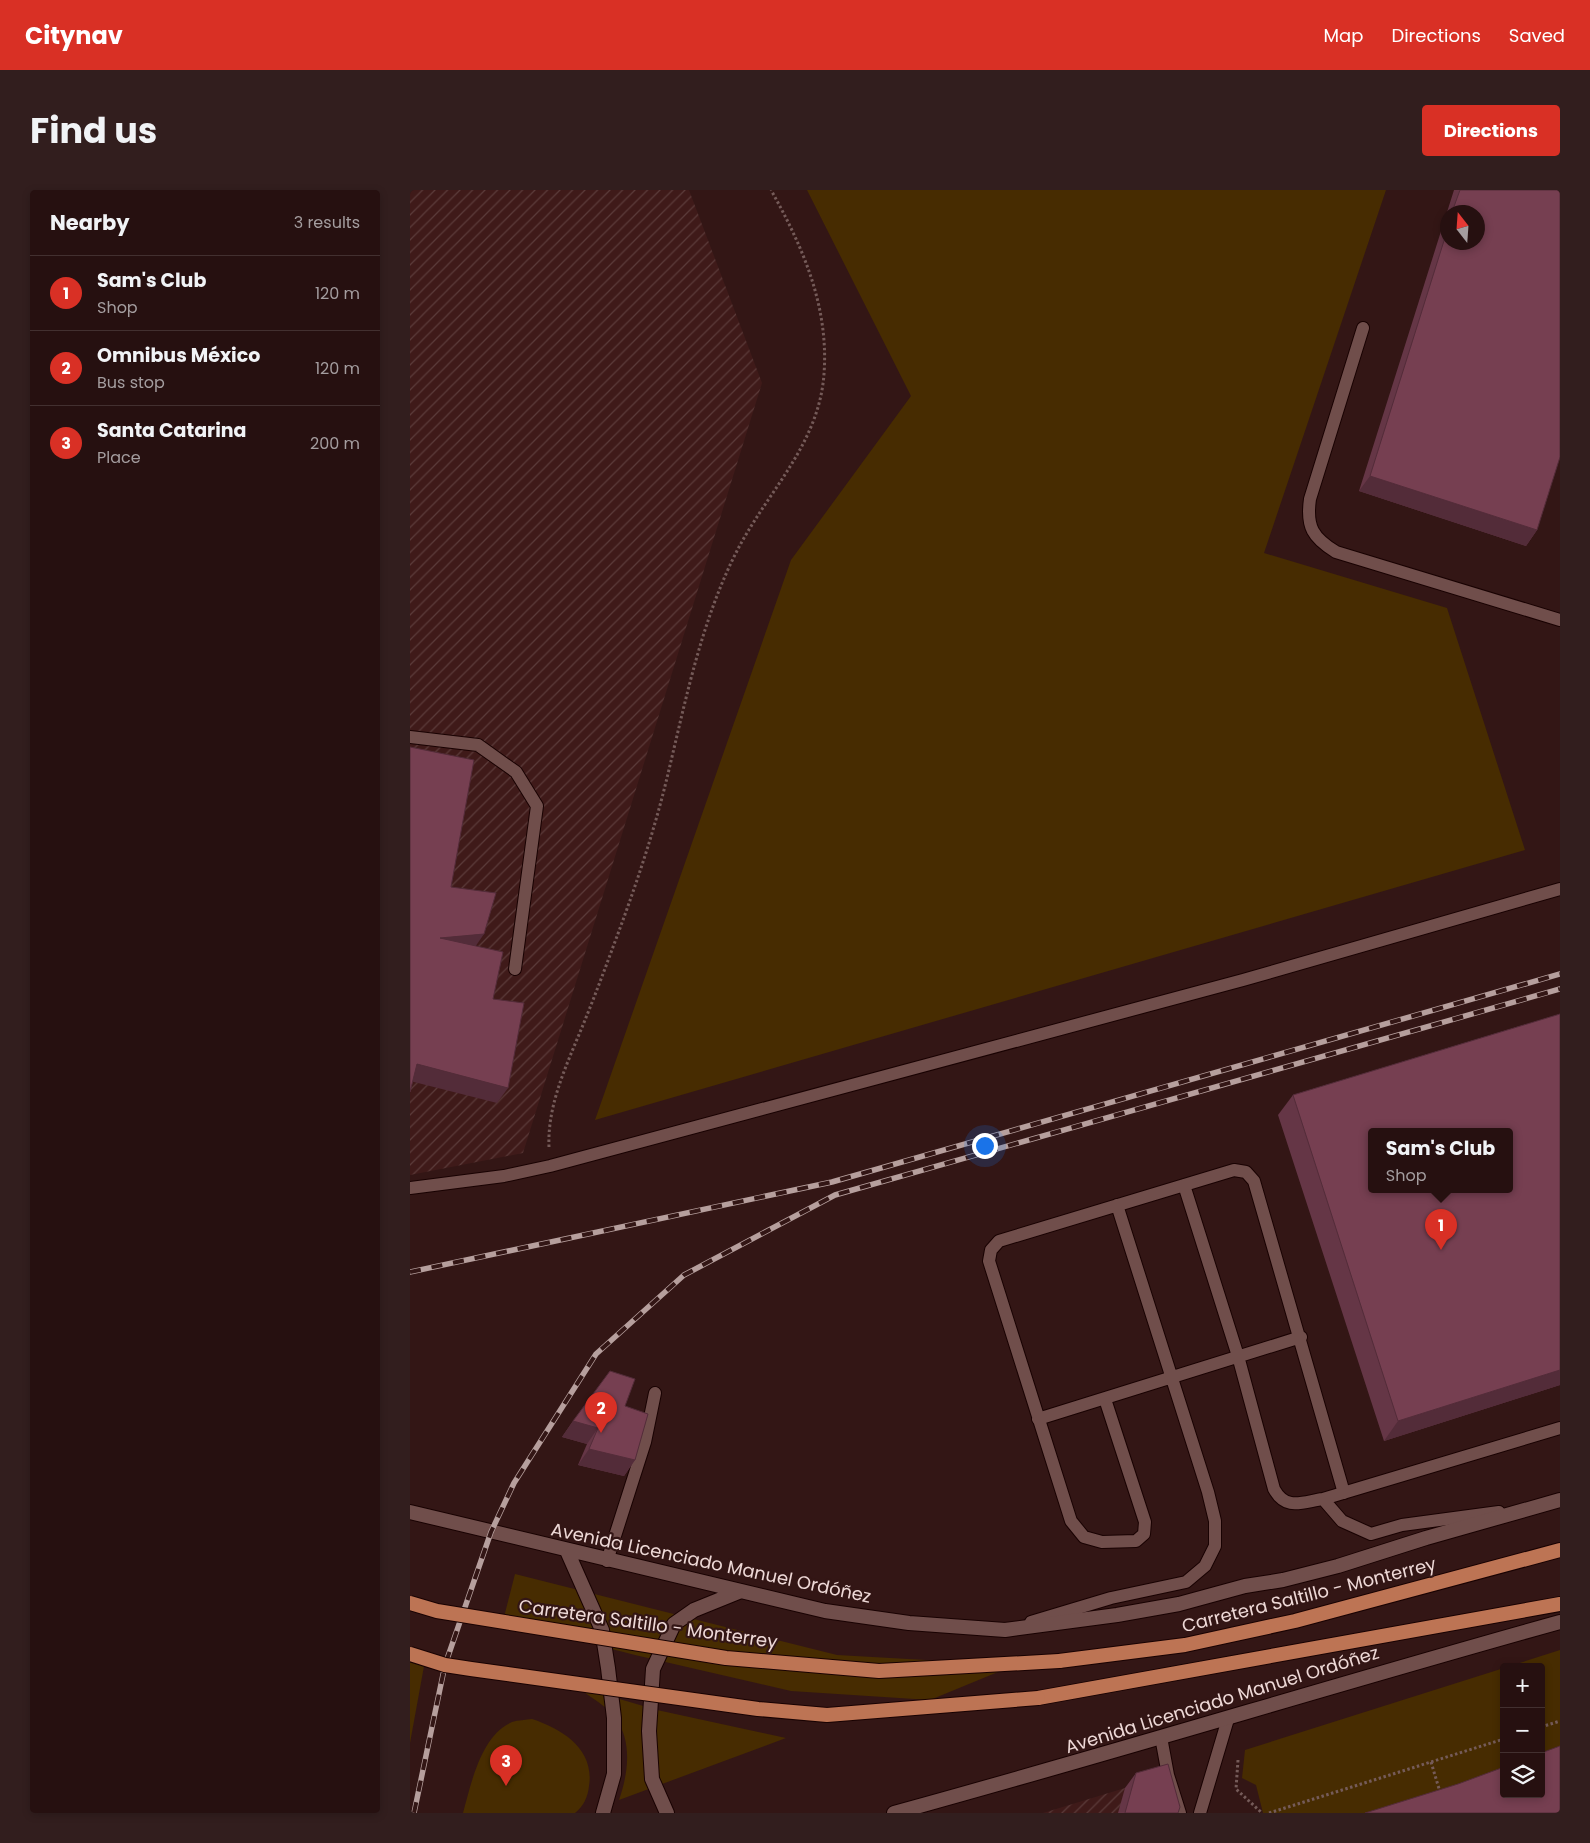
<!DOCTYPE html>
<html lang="en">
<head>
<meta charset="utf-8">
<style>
  body { margin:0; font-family:Poppins,sans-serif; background:#321e1e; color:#f1f3f6 }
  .controls { position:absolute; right:15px; bottom:15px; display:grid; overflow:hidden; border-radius:5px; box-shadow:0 2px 8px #0003 }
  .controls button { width:45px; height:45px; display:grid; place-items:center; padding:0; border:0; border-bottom:1px solid #423030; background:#261010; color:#f1f3f6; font:25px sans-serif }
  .compass { position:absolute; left:1030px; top:15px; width:45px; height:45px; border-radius:50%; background:#261010; box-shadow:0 2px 8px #0003; rotate:343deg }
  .you { position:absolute; left:574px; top:955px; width:18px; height:18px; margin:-12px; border:4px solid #fff; border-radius:50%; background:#1a73e8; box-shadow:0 0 0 8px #1a73e833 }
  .badge { display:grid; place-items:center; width:32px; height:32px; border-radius:50%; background:#d93025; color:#fff; font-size:16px; font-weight:700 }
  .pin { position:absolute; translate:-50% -41px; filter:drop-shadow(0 1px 2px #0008) }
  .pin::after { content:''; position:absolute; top:26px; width:18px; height:15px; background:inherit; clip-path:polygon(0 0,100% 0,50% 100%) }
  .popup { position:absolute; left:958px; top:938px; width:145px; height:65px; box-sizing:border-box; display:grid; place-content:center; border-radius:5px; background:#261010; filter:drop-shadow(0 1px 4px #0005); font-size:16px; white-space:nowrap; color:#a49d9f }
  .popup b { font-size:19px; color:#f1f3f6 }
  .popup::after { content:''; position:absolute; left:50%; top:100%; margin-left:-10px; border:10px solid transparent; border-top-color:#261010 }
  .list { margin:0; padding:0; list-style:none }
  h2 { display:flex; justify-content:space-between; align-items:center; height:65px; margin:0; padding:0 20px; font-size:21px }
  h2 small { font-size:16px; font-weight:400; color:#a49d9f }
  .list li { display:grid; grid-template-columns:32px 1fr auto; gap:15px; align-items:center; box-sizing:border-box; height:75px; padding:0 20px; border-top:1px solid #423030 }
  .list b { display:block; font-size:19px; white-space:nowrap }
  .list p { margin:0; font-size:16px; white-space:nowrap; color:#a49d9f }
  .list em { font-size:16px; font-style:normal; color:#a49d9f }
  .icon { flex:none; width:28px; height:28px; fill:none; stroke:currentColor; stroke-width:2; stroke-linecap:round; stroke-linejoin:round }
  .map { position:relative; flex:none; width:1150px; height:1623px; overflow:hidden; border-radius:5px }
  header { display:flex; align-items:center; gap:30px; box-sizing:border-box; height:70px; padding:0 25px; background:#d93025; color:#fff }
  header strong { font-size:24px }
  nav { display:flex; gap:28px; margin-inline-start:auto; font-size:18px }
  .intro { display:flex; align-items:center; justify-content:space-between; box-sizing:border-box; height:120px; padding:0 30px }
  h1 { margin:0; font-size:35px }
  .button { padding:12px 22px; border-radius:5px; background:#d93025; color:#fff; font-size:18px; font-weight:700 }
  main { display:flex; gap:30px; padding:0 30px }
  aside { flex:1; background:#261010; border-radius:5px; box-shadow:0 2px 8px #0003 }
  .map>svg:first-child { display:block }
</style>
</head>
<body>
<header>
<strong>Citynav</strong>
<nav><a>Map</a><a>Directions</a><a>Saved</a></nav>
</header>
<div class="intro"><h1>Find us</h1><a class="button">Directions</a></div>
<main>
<aside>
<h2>Nearby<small>3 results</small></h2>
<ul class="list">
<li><span class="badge">1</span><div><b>Sam's Club</b><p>Shop</p></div><em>120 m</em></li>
<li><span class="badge">2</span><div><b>Omnibus México</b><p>Bus stop</p></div><em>120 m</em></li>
<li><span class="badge">3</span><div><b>Santa Catarina</b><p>Place</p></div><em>200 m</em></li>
</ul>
</aside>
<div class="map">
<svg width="1150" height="1623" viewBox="0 0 1150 1623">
  <defs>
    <pattern id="industrial-furrows" width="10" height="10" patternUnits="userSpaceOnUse" patternTransform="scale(1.25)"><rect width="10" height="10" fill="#3f1a19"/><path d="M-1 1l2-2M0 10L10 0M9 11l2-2" fill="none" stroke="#5b3b3a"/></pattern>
  </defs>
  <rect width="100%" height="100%" fill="#331615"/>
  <path fill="url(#industrial-furrows)" d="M0 0H279L352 193 113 963 0 985Z
    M747 1590 757 1623H633L715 1598Z"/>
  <path fill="#472c01" d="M397 0H976L854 363 1037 418 1115 660 185 930 381 370 501 206Z
    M105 1384 427 1465 605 1475 520 1510 381 1501 225 1465 93 1431Z
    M1150 1460V1574L1131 1578V1477H1097Z
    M0 1472 14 1476 0 1553Z
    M1094 1478V1592L1006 1623H853L846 1595 832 1588 835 1560Z
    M165 1496 247 1520 376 1548 209 1610C218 1584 223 1552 205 1527 198 1517 176 1504 165 1496Z
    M122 1529C153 1539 185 1560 179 1596 178 1607 173 1617 165 1623H53C61 1594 71 1545 102 1532 108 1530 116 1530 122 1529Z"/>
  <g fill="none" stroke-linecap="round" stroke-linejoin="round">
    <defs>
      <path id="service" d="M953 138 900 309C896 337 903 348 926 362L1150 430
        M0 547 68 555 106 582 127 616 105 779
        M774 995 828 1166 864 1299C876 1321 892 1312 913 1309L1150 1238
        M0 998 94 986 140 976 833 790 1150 699
        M695 1209 735 1332 734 1344 726 1351 692 1352 674 1347 661 1331 579 1071 581 1060 589 1051 824 980 836 982 844 991 934 1303
        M628 1229 891 1147
        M913 1309 932 1331 961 1344 992 1335 1089 1322
        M197 1371 235 1252 245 1203
        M621 1432 701 1408 776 1392 795 1376 805 1356V1331L798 1302 707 1015
        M751 1547 758 1585 770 1623
        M790 1623 818 1529"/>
      <path id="secondary" d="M0 1322 415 1421 499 1433 595 1440 707 1425 769 1414 835 1396 873 1390 928 1376 1016 1348 1150 1310
        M157 1361 192 1440 198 1478 204 1528V1584L193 1623
        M257 1623 242 1589 239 1541 243 1479 264 1434 284 1420 331 1401
        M484 1623C707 1562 927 1494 1150 1432"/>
      <path id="primary" d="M649 1471 775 1455 885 1431 1150 1360
        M628 1508 1150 1414"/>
    </defs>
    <use href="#service" stroke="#190202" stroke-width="14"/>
    <use href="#secondary" stroke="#190202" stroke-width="16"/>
    <use href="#primary" stroke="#190202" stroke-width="16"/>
    <path stroke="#755b59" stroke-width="3" stroke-dasharray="2.5 2.5" stroke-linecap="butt" d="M139 957C137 913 159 870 175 830 186 803 196 776 206 749 225 698 243 645 256 592 275 514 291 429 329 357 360 299 409 253 414 184 419 117 393 57 361 0
      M1131 1537 1150 1531
      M828 1570 826 1599 852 1623
      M1021 1572 1030 1602
      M859 1623 1094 1549"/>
    <use href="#service" stroke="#704e4b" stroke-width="12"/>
    <use href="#secondary" stroke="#704e4b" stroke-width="14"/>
    <use href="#primary" stroke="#bd7454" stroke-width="14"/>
    <defs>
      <path id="rail" d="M0 1082 422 992 1150 784
        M4 1623 35 1475 81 1342 104 1293 186 1164 274 1085 425 1005 1150 799"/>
    </defs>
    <use href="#rail" stroke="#b69f9d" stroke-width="5.5"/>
    <use href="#rail" stroke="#331615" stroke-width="4" stroke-dasharray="11" stroke-linecap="butt"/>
    <defs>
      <path id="primary-bridge" d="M0 1413 27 1421 316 1468 469 1481 649 1471
        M0 1464 35 1475 61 1479 348 1519 417 1525 628 1508"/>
    </defs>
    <use href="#primary-bridge" stroke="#190202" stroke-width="16" stroke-linecap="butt"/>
    <use href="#primary-bridge" stroke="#bd7454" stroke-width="14"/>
  </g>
  <path fill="#653646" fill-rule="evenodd" d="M1044 0H1150L1127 340 1116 356 949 301ZM1038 22H1068L1038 52Z
    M1150 824V1195L974 1251 868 925 883 905Z
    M215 1216 225 1270 214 1286 168 1275 177 1254 152 1247 163 1231Z
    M726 1583 768 1623H708L715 1598Z"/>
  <path fill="#532c39" d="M960 286 1127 340 1116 356 949 301Z
    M74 744 63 760 30 748Z
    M7 874 98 898 87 913 0 891Z
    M1150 1180V1195L974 1251 988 1231Z
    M163 1231 188 1238 177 1254 152 1247Z
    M179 1259 225 1270 214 1286 168 1275Z"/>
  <path fill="#763f51" stroke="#532c39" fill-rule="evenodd" d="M1050 0H1150V267L1127 340 960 286 1038 38V52H1068V22H1042Z
    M0 557 64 570 41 697 86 703 74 744 30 748 93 762 83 809 114 813 98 898 7 874 0 902Z
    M1150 824V1180L988 1231 883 905ZM962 941H1100V999H962Z
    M200 1181 225 1189 215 1216 238 1224 225 1270 179 1259 188 1238 163 1231Z
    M1150 1556V1623H955L1048 1594 1094 1577V1604H1131V1563Z
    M758 1574 770 1617 768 1623H715L726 1583Z"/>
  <g text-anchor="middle" stroke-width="4.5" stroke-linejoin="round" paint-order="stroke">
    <g font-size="18" fill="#eed9d7" stroke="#331615">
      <text transform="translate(301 1373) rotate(12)" y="6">Avenida Licenciado Manuel Ordóñez</text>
      <text transform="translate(899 1405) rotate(-14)" y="6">Carretera Saltillo - Monterrey</text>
      <text transform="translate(238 1434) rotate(8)" y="6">Carretera Saltillo - Monterrey</text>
      <text transform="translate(812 1510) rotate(-17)" y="6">Avenida Licenciado Manuel Ordóñez</text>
    </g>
  </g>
</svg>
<div class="controls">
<button>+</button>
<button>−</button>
<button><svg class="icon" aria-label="layers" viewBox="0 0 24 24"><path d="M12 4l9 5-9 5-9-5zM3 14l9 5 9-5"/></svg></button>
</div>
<svg class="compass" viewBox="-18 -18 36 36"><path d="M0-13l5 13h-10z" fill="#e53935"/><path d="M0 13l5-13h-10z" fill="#a49d9f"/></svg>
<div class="you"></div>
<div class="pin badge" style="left:1031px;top:1060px">1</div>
<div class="popup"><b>Sam's Club</b>Shop</div>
<div class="pin badge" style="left:191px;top:1243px">2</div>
<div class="pin badge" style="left:96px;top:1596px">3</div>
</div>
</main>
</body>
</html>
